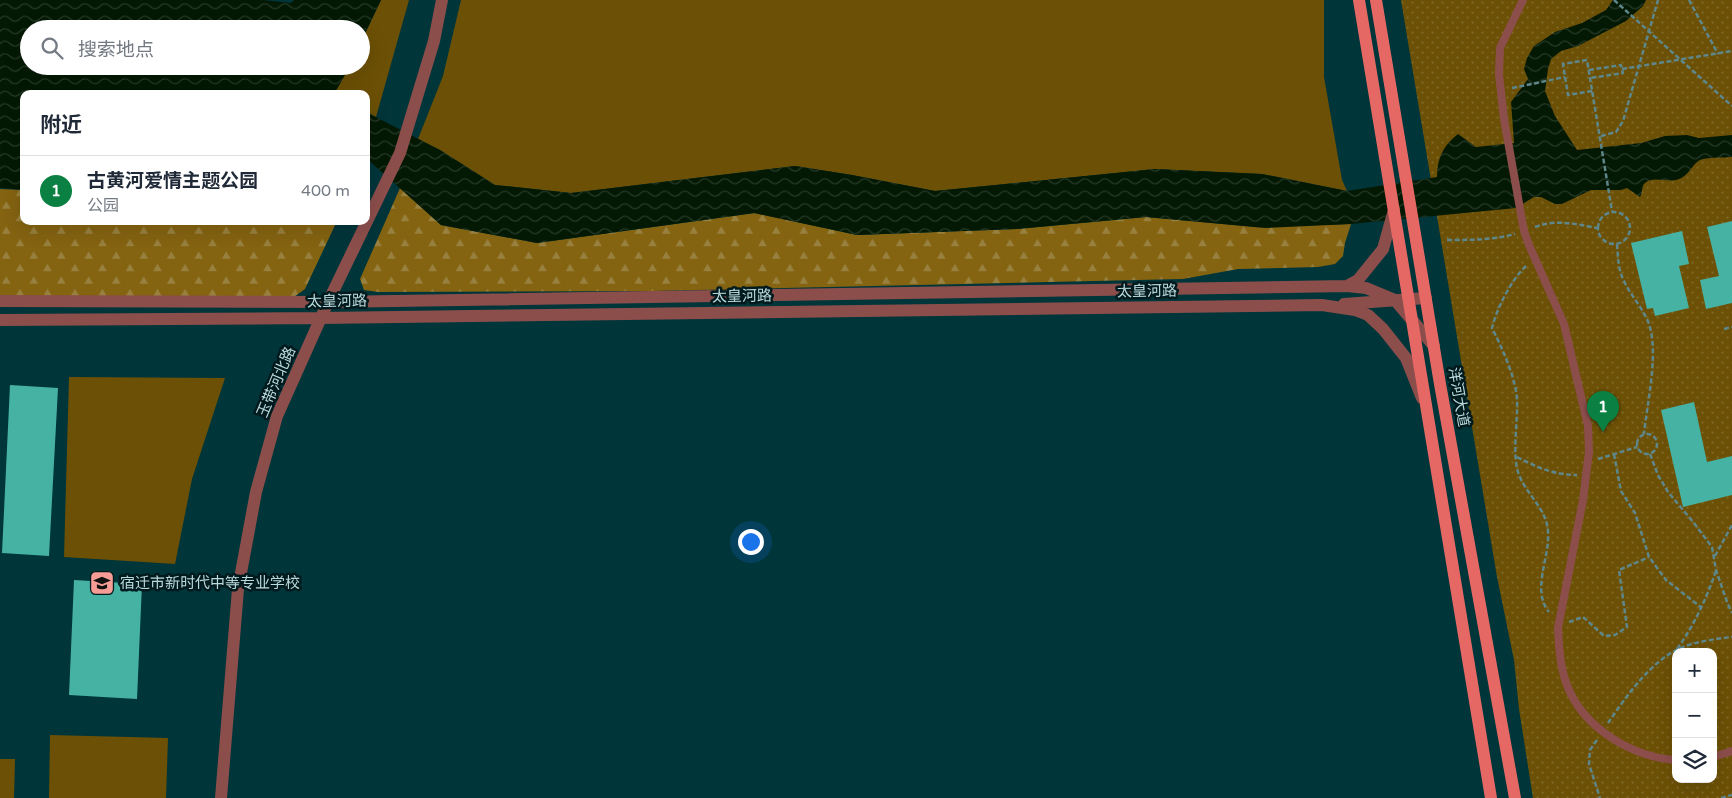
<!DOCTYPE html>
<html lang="zh">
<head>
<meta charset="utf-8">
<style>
  body { margin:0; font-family:"Varela Round","Noto Sans SC",sans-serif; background:#f6f6f7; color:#1f2937 }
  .controls { position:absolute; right:15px; bottom:15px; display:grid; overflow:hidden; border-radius:10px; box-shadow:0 5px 20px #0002 }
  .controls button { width:45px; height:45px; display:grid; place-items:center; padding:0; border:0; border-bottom:1px solid #e0e1e3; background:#fff; color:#1f2937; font:25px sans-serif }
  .you { position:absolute; left:750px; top:541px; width:18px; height:18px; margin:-12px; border:4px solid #fff; border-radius:50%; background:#1a73e8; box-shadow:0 0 0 8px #1a73e833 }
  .badge { display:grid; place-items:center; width:32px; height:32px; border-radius:50%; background:#0b8043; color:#fff; font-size:16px; font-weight:700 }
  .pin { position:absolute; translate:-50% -41px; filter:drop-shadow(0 1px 2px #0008) }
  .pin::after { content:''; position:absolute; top:26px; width:18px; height:15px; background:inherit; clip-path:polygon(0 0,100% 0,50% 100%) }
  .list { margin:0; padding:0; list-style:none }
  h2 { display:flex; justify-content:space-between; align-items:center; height:65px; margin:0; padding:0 20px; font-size:21px }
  h2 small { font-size:16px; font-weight:400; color:#747a83 }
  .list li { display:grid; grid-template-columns:32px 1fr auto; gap:15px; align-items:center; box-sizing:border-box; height:70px; padding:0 20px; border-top:1px solid #e0e1e3 }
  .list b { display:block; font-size:19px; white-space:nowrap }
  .list p { margin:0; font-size:16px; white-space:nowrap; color:#747a83 }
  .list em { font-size:16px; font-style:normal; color:#747a83 }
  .icon { flex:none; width:28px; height:28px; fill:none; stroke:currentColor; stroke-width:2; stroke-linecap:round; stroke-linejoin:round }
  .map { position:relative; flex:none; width:1732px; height:798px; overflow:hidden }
  .search { position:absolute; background:#fff; box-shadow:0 5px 20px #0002; left:20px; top:20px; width:350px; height:55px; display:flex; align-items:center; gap:12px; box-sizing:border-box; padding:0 18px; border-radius:28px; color:#747a83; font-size:19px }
  .panel { position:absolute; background:#fff; box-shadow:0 5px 20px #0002; left:20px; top:90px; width:350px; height:135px; border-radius:10px }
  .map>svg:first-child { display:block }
</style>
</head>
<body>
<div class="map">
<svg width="1732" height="798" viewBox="0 0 1732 798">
  <defs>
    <pattern id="forest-firs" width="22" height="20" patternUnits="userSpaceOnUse" patternTransform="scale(1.25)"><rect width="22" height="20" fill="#846311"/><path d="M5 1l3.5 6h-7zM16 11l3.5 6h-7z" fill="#98803e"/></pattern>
    <pattern id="park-dots" width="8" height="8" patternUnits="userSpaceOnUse" patternTransform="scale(1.25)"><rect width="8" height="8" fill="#6c5005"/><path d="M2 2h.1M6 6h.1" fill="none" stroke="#7f6929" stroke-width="1.8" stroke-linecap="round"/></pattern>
    <pattern id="water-waves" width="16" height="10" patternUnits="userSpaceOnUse" patternTransform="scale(1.25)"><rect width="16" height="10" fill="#041904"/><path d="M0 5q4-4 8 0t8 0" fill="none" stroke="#263a28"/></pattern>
  </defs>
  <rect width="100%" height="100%" fill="#00353a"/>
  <path fill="#6c5005" d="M381 0H409L376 117 366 112V94H334L350 66H361V42Z
    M461 0H1324V77L1342 180 1347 191 1262 174 1155 169 935 191 852 175 795 166 571 193 495 185 440 150 418 139 443 76Z
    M69 377 225 378 192 479 175 564 64 557Z
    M50 735 168 738 166 798H49Z
    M0 759H15L14 798H0Z"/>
  <path fill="url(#forest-firs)" d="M400 188 441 225 537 243 755 213 857 235 1017 229 1146 217 1257 227 1351 224 1345 243 1343 256 1335 264 1318 267 1238 269 1183 279 652 291 378 292 364 290 360 279Z
    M0 189 24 190V221H337L305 289 294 297H0Z"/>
  <path fill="url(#park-dots)" fill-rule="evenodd" d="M1401 0H1732V798H1533L1519 709 1514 660 1497 577ZM1676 652H1713V779H1676Z"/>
  <path fill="url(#water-waves)" d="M0 0H263L291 3 294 0H381L361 42V29H29V66H350L334 94H24V190L0 188Z
    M1613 0H1646L1643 6 1626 21 1578 46 1561 51 1551 59 1548 69 1545 91 1555 116 1577 150 1641 143 1665 136 1687 135 1699 138 1732 135V157C1724 158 1707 157 1700 160 1691 165 1689 177 1676 180 1667 182 1652 176 1645 183 1641 186 1643 193 1640 197L1627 188 1621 190H1591L1562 204H1555L1541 197H1534L1516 208 1351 224 1265 228 1146 217 1017 229 857 235 754 213 537 243 441 225 366 158V112L440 150 495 185 571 193 795 166 852 175 935 191 1155 169 1262 174 1347 191 1437 177C1437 158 1443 146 1458 134L1476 147 1514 143 1511 102 1528 79 1524 69 1527 58 1534 46 1555 32 1582 23 1606 10Z"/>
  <path fill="#45b2a4" d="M1732 221V303L1706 309 1700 280 1719 276 1707 227Z
    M1682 231 1689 264 1679 266 1689 308 1655 316 1653 308 1647 309 1631 243Z
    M10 385 58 388 49 556 2 553Z
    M1694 402 1707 462 1732 456V495L1683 507 1661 410Z
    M74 580 142 584 137 699 69 695Z"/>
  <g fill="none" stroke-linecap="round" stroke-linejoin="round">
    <path stroke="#5d878b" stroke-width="2.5" stroke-dasharray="5 2.5" stroke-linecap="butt" d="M1614 0 1732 106
      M1689 0 1718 54
      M1622 69 1732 51
      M1589 70 1621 65 1623 73 1590 78
      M1512 88 1565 77
      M1592 91 1568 95 1563 64 1587 60 1612 211
      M1601 136 1616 132 1623 121 1658 0
      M1598 228a16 16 0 1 1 32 0a16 16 0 1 1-32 0Z
      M1535 227C1555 219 1576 224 1597 228
      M1447 240C1471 240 1493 240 1515 234
      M1617 244C1618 257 1618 270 1624 281 1631 296 1643 308 1649 324 1659 354 1647 403 1644 434
      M1526 266C1511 280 1497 308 1492 328 1502 348 1516 378 1517 400 1518 421 1512 452 1518 472 1525 494 1547 508 1548 532 1550 558 1531 590 1549 612
      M1724 329 1732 327
      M1637 444a10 10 0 1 1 20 0a10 10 0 1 1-20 0Z
      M1614 454 1621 491 1635 513 1649 557 1666 580 1702 608
      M1650 454 1658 475 1668 492 1694 523 1712 547 1716 570 1727 602 1732 613
      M1517 457C1536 467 1554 475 1577 475
      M1598 459 1637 447
      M1715 556 1732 525
      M1569 622 1583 617 1604 636 1615 635 1627 627 1619 570 1649 557
      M1677 649C1695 624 1706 599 1716 571
      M1608 723C1626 697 1647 666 1676 650 1692 642 1714 639 1732 637
      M1597 740 1590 750 1589 764 1600 798
      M1721 798 1732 795"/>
    <path stroke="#8c4e4b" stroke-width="8" d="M1523 0 1500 48 1499 74 1504 119 1524 231 1529 245 1564 324 1588 426 1589 452 1583 500 1558 628C1559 648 1560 667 1567 685 1583 728 1632 757 1676 760
      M1713 757 1732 751"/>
    <path stroke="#8c4e4b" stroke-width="12" d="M1347 286 1366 288 1395 300 1434 346
      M0 301 328 302 1347 286 1358 280 1383 249 1394 210
      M1344 304 1426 298
      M0 320 321 318 1322 305 1355 310 1368 315 1383 329 1406 358 1422 398
      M221 798 238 589 256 492 277 416 328 302 400 153 434 41 442 0"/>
    <path stroke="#e66864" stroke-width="12" d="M1359 0 1491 798
      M1376 0 1440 384 1515 798"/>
  </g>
  <defs>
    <symbol id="school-square" viewBox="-11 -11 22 22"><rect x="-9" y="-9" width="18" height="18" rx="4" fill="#f59c96" stroke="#011a1d"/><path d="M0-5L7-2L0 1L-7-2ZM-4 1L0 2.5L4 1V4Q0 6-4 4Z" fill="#111"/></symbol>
  </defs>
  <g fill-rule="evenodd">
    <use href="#school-square" x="88" y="569" width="28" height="28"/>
  </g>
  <g text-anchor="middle" stroke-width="5" stroke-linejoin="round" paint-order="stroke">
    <g font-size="15" fill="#bad9dc" stroke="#011a1d">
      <text transform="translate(1147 291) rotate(-1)" y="5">太皇河路</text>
      <text transform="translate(742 296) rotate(-1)" y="5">太皇河路</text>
      <text transform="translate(337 301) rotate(-1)" y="5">太皇河路</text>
      <text transform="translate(276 382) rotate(-67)" y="5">玉带河北路</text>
      <text transform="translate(1459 397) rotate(80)" y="5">洋河大道</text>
    </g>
    <g font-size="15" fill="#bad9dc" stroke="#011a1d" text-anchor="start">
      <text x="120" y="588">宿迁市新时代中等专业学校</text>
    </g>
  </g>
</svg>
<div class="controls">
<button>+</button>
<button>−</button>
<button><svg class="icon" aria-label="layers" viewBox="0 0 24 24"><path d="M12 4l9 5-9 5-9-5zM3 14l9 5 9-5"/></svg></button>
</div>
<div class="you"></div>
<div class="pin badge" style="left:1603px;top:432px">1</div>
<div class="search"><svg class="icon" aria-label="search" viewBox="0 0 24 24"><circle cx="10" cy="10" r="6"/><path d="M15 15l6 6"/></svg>搜索地点</div>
<section class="panel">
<h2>附近<small></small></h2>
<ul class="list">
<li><span class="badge">1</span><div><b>古黄河爱情主题公园</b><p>公园</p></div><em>400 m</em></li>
</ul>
</section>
</div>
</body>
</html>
